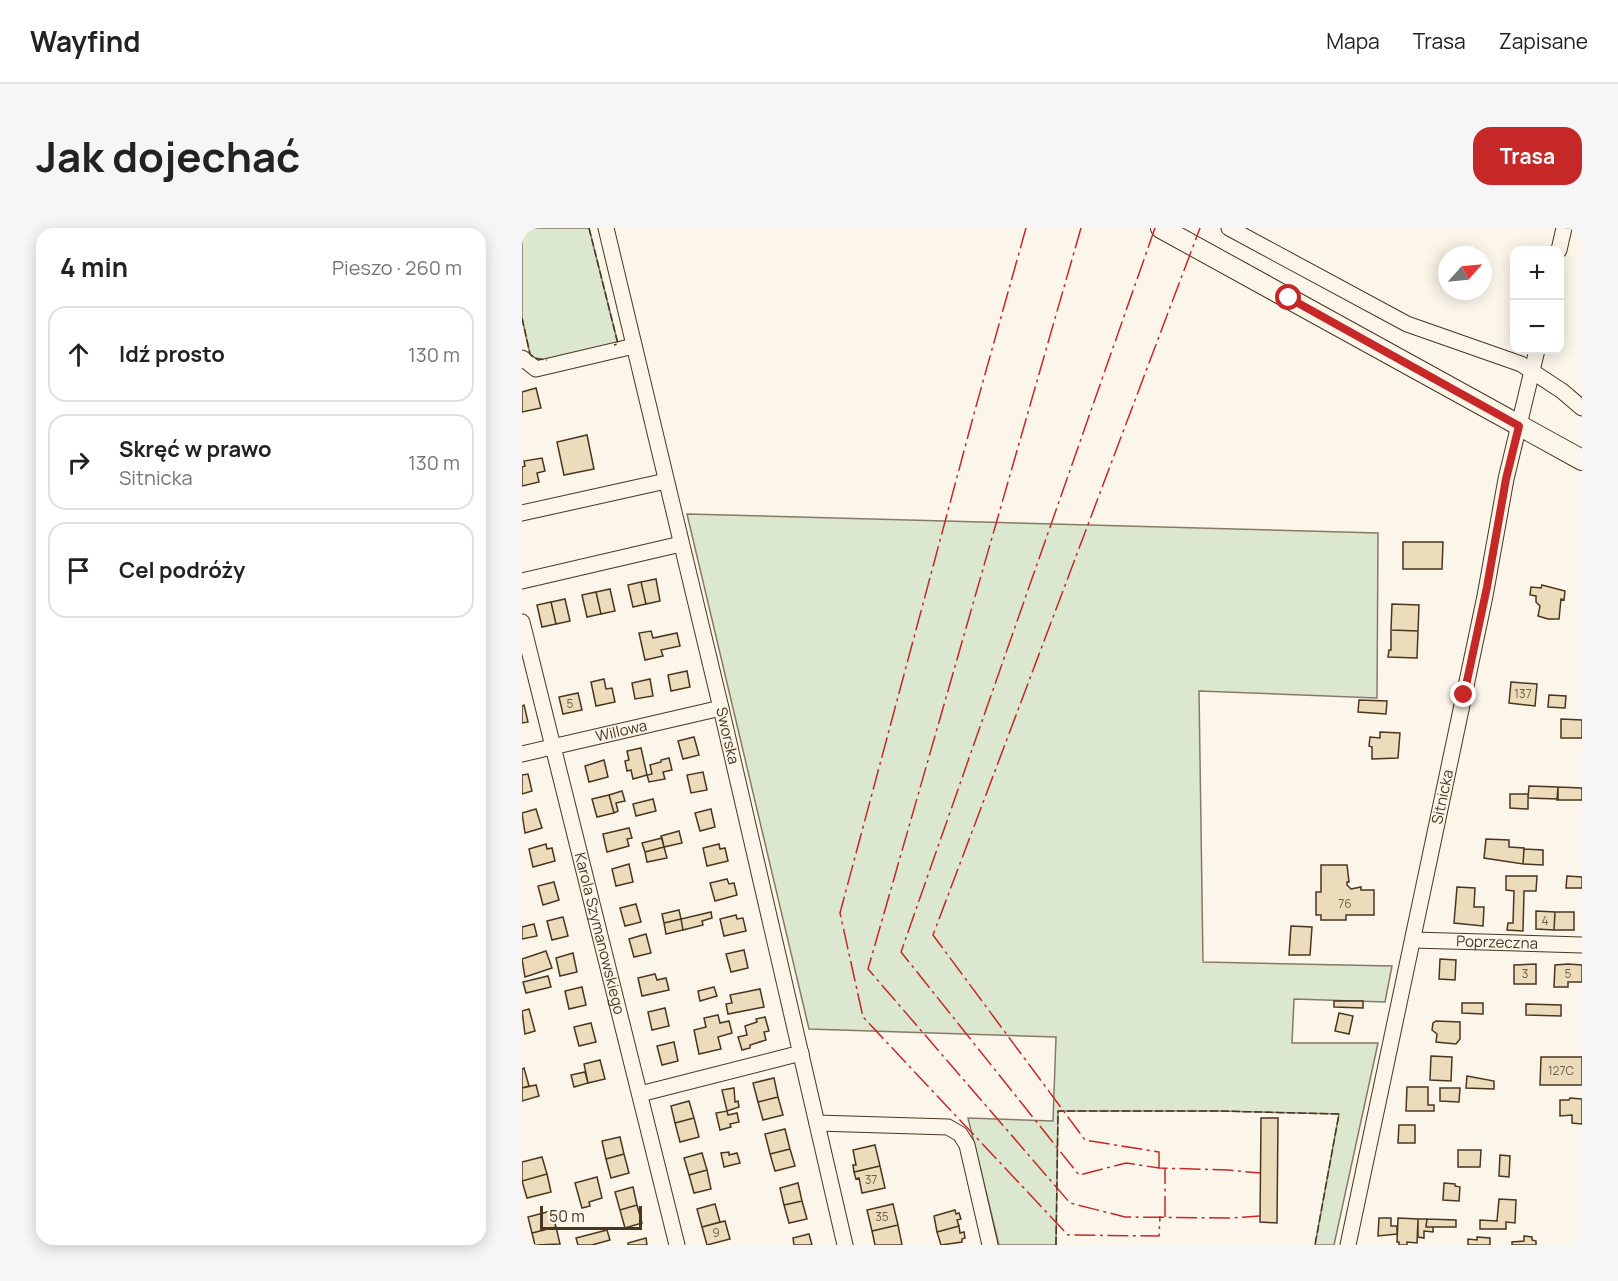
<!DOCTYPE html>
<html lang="pl">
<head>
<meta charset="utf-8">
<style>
  body { margin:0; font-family:Manrope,sans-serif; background:#f6f6f6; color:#222 }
  .controls { position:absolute; right:18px; top:18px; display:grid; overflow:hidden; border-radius:12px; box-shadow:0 3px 15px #0003 }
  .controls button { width:54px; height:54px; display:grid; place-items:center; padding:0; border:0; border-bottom:2px solid #e0e0e0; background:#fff; color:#222; font:30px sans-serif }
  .compass { position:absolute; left:916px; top:18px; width:54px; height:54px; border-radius:50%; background:#fff; box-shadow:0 3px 15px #0003; rotate:63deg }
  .scale { position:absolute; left:18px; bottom:15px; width:102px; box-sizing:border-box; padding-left:6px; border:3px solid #4a3520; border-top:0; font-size:16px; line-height:21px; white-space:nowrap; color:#4a3520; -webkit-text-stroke:4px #fbf6e9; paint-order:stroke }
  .stop { position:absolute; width:18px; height:18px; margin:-14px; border:4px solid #c62828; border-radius:50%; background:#fff }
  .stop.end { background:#c62828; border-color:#fff; box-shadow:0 2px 6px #0008 }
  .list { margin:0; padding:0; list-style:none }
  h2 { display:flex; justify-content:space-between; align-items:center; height:78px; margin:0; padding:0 24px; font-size:26px }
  h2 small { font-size:20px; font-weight:400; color:#767676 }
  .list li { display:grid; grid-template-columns:39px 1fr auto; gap:18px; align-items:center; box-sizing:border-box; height:96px; margin:0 12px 12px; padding:0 12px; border:2px solid #e0e0e0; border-radius:18px }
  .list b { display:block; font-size:22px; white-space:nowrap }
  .list p { margin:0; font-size:20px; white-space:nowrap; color:#767676 }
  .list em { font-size:20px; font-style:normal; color:#767676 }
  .icon { flex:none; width:33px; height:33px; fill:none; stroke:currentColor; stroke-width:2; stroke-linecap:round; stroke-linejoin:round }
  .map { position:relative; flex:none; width:1060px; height:1017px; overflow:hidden; border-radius:18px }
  header { display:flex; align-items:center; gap:36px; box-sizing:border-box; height:84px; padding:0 30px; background:#fff; border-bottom:2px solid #e0e0e0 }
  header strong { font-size:28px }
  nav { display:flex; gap:33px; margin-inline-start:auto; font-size:21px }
  .intro { display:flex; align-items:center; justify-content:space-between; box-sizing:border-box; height:144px; padding:0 36px }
  h1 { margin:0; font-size:42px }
  .button { padding:15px 27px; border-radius:18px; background:#c62828; color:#fff; font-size:21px; font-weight:700 }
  main { display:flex; gap:36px; padding:0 36px }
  aside { flex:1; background:#fff; border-radius:18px; box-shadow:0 3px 15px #0003 }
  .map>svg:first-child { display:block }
</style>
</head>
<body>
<header>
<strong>Wayfind</strong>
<nav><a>Mapa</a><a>Trasa</a><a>Zapisane</a></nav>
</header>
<div class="intro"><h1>Jak dojechać</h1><a class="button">Trasa</a></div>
<main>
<aside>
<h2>4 min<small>Pieszo · 260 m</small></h2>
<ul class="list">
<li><svg class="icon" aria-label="ahead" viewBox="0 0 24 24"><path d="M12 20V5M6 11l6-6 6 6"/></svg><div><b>Idź prosto</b></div><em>130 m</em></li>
<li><svg class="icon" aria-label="right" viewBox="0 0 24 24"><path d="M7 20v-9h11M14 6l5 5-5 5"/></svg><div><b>Skręć w prawo</b><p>Sitnicka</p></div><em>130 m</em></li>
<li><svg class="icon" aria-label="arrive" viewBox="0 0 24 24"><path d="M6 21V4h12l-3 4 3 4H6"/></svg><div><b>Cel podróży</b></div></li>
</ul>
</aside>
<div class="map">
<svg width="1060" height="1017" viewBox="0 0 1060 1017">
  <rect width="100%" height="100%" fill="#fbf6e9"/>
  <path fill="#dce7d0" stroke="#887966" stroke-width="1.5" d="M0 0H67L96 116 22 132 12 130 8 126 0 90Z
    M165 286 856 305 855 470 677 463 681 734 870 738 863 774 772 771 770 815H856L812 1017H793L817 886 695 883H536L534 1017H477L446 890 531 893 534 809 287 801Z"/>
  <path fill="#ecdcbc" stroke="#4a3520" stroke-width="1.5" d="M14 160 19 180 0 184V164Z
    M65 207 72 241 42 247 35 214Z
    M20 230 23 243 15 245 17 254 0 258V239L3 238 2 233Z
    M881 314H921L920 341H881Z
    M134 351 138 373 124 376 119 354Z
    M119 354 124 376 111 379 106 357Z
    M1020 357 1043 363 1042 372 1039 371 1037 391H1026L1016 388 1018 378 1014 374V368L1008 367 1009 359 1019 360Z
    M88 361 93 383 79 386 74 364Z
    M74 364 79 386 65 389 60 367Z
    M43 371 48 393 34 396 29 374Z
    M29 374 34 396 20 399 15 377Z
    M870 376 897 377 896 403 869 402Z
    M869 402 896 403 895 430 866 429 867 422H869Z
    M129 403 131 410 155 405 158 418 139 422 141 428 123 432 117 405Z
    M165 443 168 459 149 463 146 447Z
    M82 451 84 461 90 460 93 474 74 478 69 454Z
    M128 451 131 468 113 471 110 455Z
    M989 454 1015 456 1013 478 987 475Z
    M56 465 60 482 41 486 37 469Z
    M1027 467 1044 468 1043 480 1026 479Z
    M837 472 865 473 864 486 836 484Z
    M2 477 6 494 0 495V478Z
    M1039 491 1060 492V510H1039Z
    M858 504 878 505 876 530 850 531V519L847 518 848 509 858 510Z
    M172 509 177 527 161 531 156 513Z
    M119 520 125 547 111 551 109 542 105 543 103 533 107 532 105 523Z
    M147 530 150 542 141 544 143 551 127 554 125 547 130 546 128 537 139 534V532Z
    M82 532 86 549 67 554 63 538Z
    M181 544 185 562 169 565 165 547Z
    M6 546 10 563 0 566V547Z
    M1007 558 1036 559V571L1006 570Z
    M1036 559 1060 560V572H1035Z
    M100 563 103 573 94 575 96 583 92 585 87 567Z
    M988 566H1006V581L988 580Z
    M87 567 92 585 75 589 70 571Z
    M131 571 134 583 114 588 111 576Z
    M14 581 20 600 3 605 0 585Z
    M189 581 193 599 178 603 173 585Z
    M107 600 110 610 105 611 107 618 85 624 81 606Z
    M157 603 160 615 142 619 139 608Z
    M140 610 142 619 123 624 120 615Z
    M964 611 987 612V619L1002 620 1001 636 962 630Z
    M24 616 25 621 30 620 33 633 11 639 7 621Z
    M197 616 198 621 203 620 206 633 185 638 181 620Z
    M142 619 145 630 125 634 123 624Z
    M1002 621 1021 622V637L1001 636Z
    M107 636 111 654 94 658 90 641Z
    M799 637H825L827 654H825V657L829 661 839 659V662H852V687H824V692H799V687H794V664H799Z
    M984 648H1015L1014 663H1002L1001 703 985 702 986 695H991L992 663 984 662Z
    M1045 648 1060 649V660H1044Z
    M205 651 207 656 212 655 215 667 193 673 188 655Z
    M32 654 37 672 21 677 16 658Z
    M935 659 953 660 952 679H962L961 698 932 695Z
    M114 676 119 694 103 698 98 680Z
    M157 682 159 691 142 695 140 686Z
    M1014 683 1033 684 1032 702 1014 701Z
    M189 684 190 690 180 693 181 697 161 702 159 691Z
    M1033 684H1052V702H1032Z
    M214 687 215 691 221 690 224 703 202 708 198 691Z
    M41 689 46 708 30 712 25 693Z
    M159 691 161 702 144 706 142 695Z
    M12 696 15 708 0 711V699Z
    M769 698 790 699 788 727H767Z
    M124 706 129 725 112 729 107 711Z
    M222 722 226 740 209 744 204 726Z
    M24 723 30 740 3 749 0 731Z
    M51 725 55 744 38 748 34 730Z
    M918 731 934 732 933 752 917 751Z
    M1014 736V756H992V737Z
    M1046 736 1060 737V754H1046V759H1032L1033 737Z
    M133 746 135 752 144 750 147 762 120 768 116 750Z
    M26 748 29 759 4 765 1 754Z
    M60 759 64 777 47 781 43 763Z
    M192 759 195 768 178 773 176 763Z
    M238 761 242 779 206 786 204 776 210 775 208 767Z
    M812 773H841V780L812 779Z
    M940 775H961V786L940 785Z
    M1004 776 1039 777V788L1004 787Z
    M143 780 147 798 130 802 126 784Z
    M7 781 13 803 3 806 0 783Z
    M817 785 831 788 827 806 813 803Z
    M196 787 198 795 207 793 210 805 196 809 199 821 177 826 172 802 184 799 182 790Z
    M243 789 247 803 242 804 244 812 228 817V820L220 822 216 809 225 807 223 798 235 794 234 791Z
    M914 793 938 794V811L934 816 914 814 915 806 910 802 911 795Z
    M69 795 74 814 57 818 52 799Z
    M152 814 156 833 140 837 135 818Z
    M909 828 930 829 929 853 908 852Z
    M1019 829H1060V857H1018Z
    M78 832 83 851 66 855 62 836Z
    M2 840 7 858 0 860V841Z
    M63 844 66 855 52 859 49 847Z
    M945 848 972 853V861L944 860Z
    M252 850 256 869 236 874 231 855Z
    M14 857 17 868 0 873V860Z
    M885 859H906V877H912V883H884Z
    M212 860 213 874 216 873 217 879 205 883 200 862Z
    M918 860H938L937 874 918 873Z
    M256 869 261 887 241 892 236 874Z
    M1048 870 1060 871V896L1050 895V887L1038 888V872H1047Z
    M167 873 172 890 153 895 149 878Z
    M205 883 206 887 215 885 217 894 208 896 209 899 198 902 194 885Z
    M172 890 177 909 158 914 153 895Z
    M739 890H756L755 995 738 994Z
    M877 897H893V915H876Z
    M263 901 268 921 248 926 243 906Z
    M98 909 102 926 84 931 80 913Z
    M353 917 358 938 332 944 331 937H334L331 922Z
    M268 921 273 938 253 943 248 926Z
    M936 922H959L958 939H936Z
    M207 924V927L215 925 218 935 202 939 199 925Z
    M180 925 185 942 167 947 162 930Z
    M102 926 107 945 89 950 84 931Z
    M978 927 988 928 987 949 977 948Z
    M20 929 25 946 0 953V934Z
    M358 938 363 960 340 965 337 950 334 951 332 944Z
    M185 942 189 961 172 965 167 947Z
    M25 946 29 964 5 970 0 953Z
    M75 949 80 970 67 974 68 978 60 980 53 955Z
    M276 955 280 973 262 977 258 960Z
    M922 955 933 956V958L938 959 937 973 921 972Z
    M111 959 115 977 98 982 93 964Z
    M977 971 994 972 993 995 984 994V1001H958V992L975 993Z
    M280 973 285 991 267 995 262 977Z
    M193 976 198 994 180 999 175 981Z
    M371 976 376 997 350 1003 345 982Z
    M115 977 120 995 103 1000 98 982Z
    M433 982 434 986 437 985 439 991 435 992 437 998 415 1004 412 988Z
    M29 983 34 999 10 1005 6 989Z
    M857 990H869V998H875V1006L856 1008Z
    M876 990 896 991 895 1015 885 1014V1017H877V1014H875Z
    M896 991H905L904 999H911V1004L902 1003V1010L896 1009Z
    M905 991 934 992V999H904Z
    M203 993 208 1011 185 1017 180 999Z
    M376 997 380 1017H353L350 1003Z
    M437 998 438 1005 442 1004 443 1010 440 1011V1014L419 1017 415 1004Z
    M34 999 38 1016 13 1017 10 1005Z
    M85 1002 88 1012 70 1017H56L54 1010Z
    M287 1006 290 1017H272L271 1010Z
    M1002 1008 1010 1009V1012L1014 1013V1017H990V1014L1002 1013Z
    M955 1009 968 1010V1017H946V1011L955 1012Z
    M124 1010 125 1017H106V1015Z"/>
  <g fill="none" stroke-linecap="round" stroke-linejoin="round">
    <defs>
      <g id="minor">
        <path id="s1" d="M84 0 199 480 323 1017"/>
        <path d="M707 0 885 96 999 136 1040 163 1060 180"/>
        <path d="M1037 22 1042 0"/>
        <path d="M0 130 14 141 112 118"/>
        <path d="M0 285 144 253"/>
        <path d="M0 353 159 316"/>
        <path id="s2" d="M0 394 155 1017"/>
        <path id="s3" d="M0 526 199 480"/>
        <path id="s4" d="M891 712 1060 717"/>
        <path d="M118 866 279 825"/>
        <path d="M295 895 426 899 438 906 445 917 468 1017"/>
        <path id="s5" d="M826 1017 963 368 984 251 1015 122"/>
      </g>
      <path id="major" d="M639 0 1060 232"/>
    </defs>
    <use href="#minor" stroke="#4a3520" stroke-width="17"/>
    <use href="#major" stroke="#4a3520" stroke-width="22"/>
    <use href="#minor" stroke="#fbf6e9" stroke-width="15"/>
    <use href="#major" stroke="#fbf6e9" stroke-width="20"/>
    <path stroke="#4a3520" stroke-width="1.5" stroke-dasharray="8 3" stroke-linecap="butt" d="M67 0 96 116 92 117
      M0 90 8 126 12 130 25 132
      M534 1017 536 883H695L817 886 793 1017"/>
    <path stroke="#c62828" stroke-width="1.5" stroke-dasharray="21 4.5 3 4.5" stroke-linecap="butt" d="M504 0 453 182 318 685 341 789 546 1007 637 1008 638 988
      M559 0 346 741 548 975 603 989 708 990 738 988
      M633 0 379 724 557 947 604 935 637 940 706 942 738 945
      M637 940V924L563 912 411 707 678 0
      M643 989V940"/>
  </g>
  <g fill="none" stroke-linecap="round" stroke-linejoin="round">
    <path stroke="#c62828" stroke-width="8" d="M767 70 997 198 984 251 965 359 942 467"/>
  </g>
  <g text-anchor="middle" stroke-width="4.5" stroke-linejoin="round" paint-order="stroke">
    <g font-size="12" fill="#725f47">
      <text x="1001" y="470">137</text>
      <text x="48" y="480">5</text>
      <text x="823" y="680">76</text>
      <text x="1023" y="697">4</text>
      <text x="1003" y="750">3</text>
      <text x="1046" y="750">5</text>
      <text x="1039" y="847">127C</text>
      <text x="349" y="956">37</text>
      <text x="360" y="993">35</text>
      <text x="194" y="1009">9</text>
    </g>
    <g font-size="15" fill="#4a3520" stroke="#fbf6e9">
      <text dy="5" stroke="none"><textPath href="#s3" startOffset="102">Willowa</textPath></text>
      <text dy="5" stroke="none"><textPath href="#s1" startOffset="522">Sworska</textPath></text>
      <text dy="5" stroke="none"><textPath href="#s5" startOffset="458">Sitnicka</textPath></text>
      <text dy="5" stroke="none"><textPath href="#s2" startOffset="321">Karola Szymanowskiego</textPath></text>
      <text dy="5" stroke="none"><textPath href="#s4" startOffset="84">Poprzeczna</textPath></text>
    </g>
  </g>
</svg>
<div class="controls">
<button>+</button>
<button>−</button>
</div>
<svg class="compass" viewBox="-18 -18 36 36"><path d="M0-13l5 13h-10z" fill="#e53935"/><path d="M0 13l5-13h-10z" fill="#767676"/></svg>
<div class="scale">50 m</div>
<div class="stop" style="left:767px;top:70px"></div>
<div class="stop end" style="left:942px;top:467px"></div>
</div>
</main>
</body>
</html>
